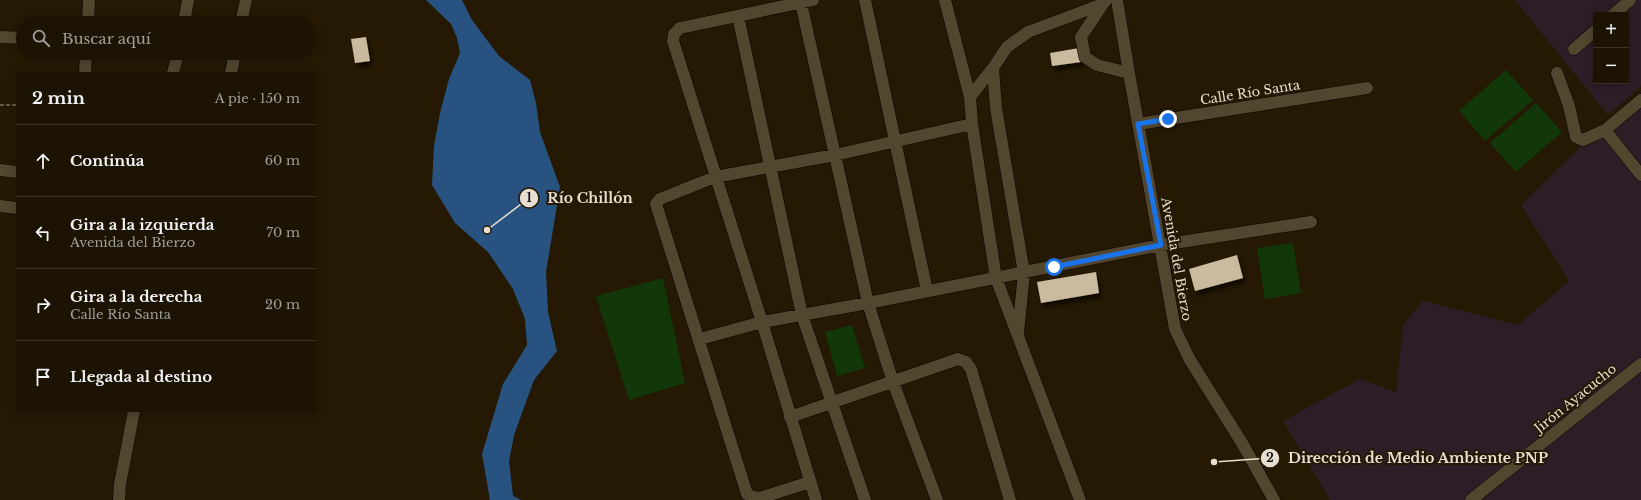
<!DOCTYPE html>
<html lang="es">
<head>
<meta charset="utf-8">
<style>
  body { margin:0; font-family:"Libre Baskerville",serif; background:#292012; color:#f1f3f6 }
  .controls { position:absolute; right:12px; top:12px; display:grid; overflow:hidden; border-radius:0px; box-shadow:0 2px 10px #0003 }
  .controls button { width:36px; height:36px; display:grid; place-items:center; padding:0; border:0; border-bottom:1px solid #3a3225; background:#1c1303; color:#f1f3f6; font:20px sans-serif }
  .stop { position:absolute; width:12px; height:12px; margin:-9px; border:3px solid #1a73e8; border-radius:50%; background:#fff }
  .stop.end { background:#1a73e8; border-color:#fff; box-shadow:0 1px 4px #0008 }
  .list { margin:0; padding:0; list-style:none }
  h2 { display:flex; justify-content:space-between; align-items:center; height:52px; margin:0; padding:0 16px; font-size:17px }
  h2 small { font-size:13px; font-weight:400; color:#a09e9a }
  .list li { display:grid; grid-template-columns:26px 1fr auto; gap:12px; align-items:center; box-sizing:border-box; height:72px; padding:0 16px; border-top:1px solid #3a3225 }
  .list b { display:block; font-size:15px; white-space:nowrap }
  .list p { margin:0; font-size:13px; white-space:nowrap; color:#a09e9a }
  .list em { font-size:13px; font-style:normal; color:#a09e9a }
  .icon { flex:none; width:22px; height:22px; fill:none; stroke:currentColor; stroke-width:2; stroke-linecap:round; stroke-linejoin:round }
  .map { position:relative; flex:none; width:1641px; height:500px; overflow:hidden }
  .search { position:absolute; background:#1c1303; box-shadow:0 2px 10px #0003; left:16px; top:16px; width:300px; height:44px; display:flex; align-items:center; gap:10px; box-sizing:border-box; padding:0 14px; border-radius:22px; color:#a09e9a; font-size:15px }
  .panel { position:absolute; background:#1c1303; box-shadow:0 2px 10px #0003; left:16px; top:72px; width:300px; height:340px; border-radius:0px }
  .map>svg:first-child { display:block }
</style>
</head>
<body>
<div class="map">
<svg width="1641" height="500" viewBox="0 0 1641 500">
  <defs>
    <filter id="shadow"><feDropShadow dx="2.5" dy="4.5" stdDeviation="2" flood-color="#0009"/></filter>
  </defs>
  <rect width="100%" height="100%" fill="#251904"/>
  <path fill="#2d1d27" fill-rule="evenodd" d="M1515 0H1641V86L1608 115ZM1596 15H1626V81H1596Z
    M1641 92V500H1330L1283 421 1360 379 1396 392 1403 325 1423 301 1518 325 1569 281 1521 205 1609 119Z"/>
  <path fill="#123709" d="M1506 70 1533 100 1485 141 1459 111Z
    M1536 103 1562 132 1516 172 1490 143Z
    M1293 243 1301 293 1265 299 1257 248Z
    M663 278 685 383 629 400 596 296Z
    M852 325 865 368 837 376 825 332Z"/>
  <path fill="#285381" d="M426 0H462L472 20 499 56 530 80 536 103 540 132 560 187 546 272 548 312 557 351 534 380 514 435 509 461 513 496 521 500H490L482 454 503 384 527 345 525 319 513 289 488 252 455 223 432 185 434 146 440 113 449 79 460 53 457 38 451 24Z"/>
  <path fill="#c9baa0" filter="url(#shadow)" d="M366 37 370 61 355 63 351 39Z
    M1079 48 1081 62 1052 66 1050 53Z
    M1237 255 1243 278 1195 291 1189 269Z
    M1096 272 1099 293 1041 303 1037 282Z"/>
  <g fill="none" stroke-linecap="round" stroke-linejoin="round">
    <defs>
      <path id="minor" d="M813 0 680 28 674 34 673 41 762 322 816 500
        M865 0 927 291
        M945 0 970 97
        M1117 0 1129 73 1175 329 1190 360 1242 443 1274 500
        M801 3 868 303 893 382 937 500
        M1103 4 1081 37 1085 57 1097 65 1129 73
        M1613 15 1630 0
        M738 16 802 315 865 500
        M88 23 89 0
        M184 23 188 0
        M241 23 246 0
        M0 37 23 38
        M1574 49 1596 30
        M993 68 996 108 1024 273 1018 333
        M85 73 86 53
        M173 73 178 53
        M231 73 235 53
        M1557 73 1569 106 1576 137 1583 140 1605 130 1641 100
        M1138 124 1367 88
        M1605 130 1641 175
        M0 170 17 172
        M0 206 17 208
        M700 339 762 322 868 303 1161 245 1311 222
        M790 417 958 359 966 362 971 369 1010 500
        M810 482 760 498 753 497 747 494 656 204 660 199 715 177 835 155 972 124
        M119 500 120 484 134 411
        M1080 500 996 278 972 124 970 97 993 68 1007 47 1028 32 1103 4 1106 0
        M1471 500 1641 364"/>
    </defs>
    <use href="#minor" stroke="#0d0500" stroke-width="13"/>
    <path stroke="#635846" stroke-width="2" stroke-dasharray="4 2" stroke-linecap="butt" d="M0 105H17"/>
    <use href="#minor" stroke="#52462f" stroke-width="12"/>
  </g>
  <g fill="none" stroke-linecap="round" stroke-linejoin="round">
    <path stroke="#1a73e8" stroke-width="5" d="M1054 267 1161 245 1138 124 1168 119"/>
  </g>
  <g text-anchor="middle" stroke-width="4" stroke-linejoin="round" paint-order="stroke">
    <g font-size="13" fill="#e6ded1" stroke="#251904">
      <text transform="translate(1250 92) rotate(-9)" y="5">Calle Río Santa</text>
      <text transform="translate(1177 259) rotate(80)" y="5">Avenida del Bierzo</text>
      <text transform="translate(1575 398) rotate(-39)" y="5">Jirón Ayacucho</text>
    </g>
  </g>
  <path fill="none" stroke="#e6ded1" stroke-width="1.5" d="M487 230L529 198M1214 462L1270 458"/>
  <g fill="#e6ded1" stroke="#251904" stroke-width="1.5">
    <circle cx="487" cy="230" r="4"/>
    <circle cx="1214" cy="462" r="4"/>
    <circle cx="529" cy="198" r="10"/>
    <circle cx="1270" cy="458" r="10"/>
  </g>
  <g font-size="12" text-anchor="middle" font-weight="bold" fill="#111">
    <text x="529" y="202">1</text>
    <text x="1270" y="462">2</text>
  </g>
  <g font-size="14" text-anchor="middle" font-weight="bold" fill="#e6ded1" stroke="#251904" stroke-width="4" stroke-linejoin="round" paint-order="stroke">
    <text x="590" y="203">Río Chillón</text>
    <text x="1418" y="463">Dirección de Medio Ambiente PNP</text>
  </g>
</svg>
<div class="controls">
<button>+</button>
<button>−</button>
</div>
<div class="stop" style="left:1054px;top:267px"></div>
<div class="stop end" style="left:1168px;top:119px"></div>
<div class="search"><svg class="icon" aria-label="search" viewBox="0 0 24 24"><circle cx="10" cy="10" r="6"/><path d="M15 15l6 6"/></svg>Buscar aquí</div>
<section class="panel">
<h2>2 min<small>A pie · 150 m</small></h2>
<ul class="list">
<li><svg class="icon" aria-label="ahead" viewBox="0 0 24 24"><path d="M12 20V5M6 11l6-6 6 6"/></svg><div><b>Continúa</b></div><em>60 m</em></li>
<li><svg class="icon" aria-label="left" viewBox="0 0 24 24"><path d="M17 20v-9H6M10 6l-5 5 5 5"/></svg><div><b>Gira a la izquierda</b><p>Avenida del Bierzo</p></div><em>70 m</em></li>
<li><svg class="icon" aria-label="right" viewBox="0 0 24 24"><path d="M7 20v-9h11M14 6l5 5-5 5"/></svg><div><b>Gira a la derecha</b><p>Calle Río Santa</p></div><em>20 m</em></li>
<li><svg class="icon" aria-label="arrive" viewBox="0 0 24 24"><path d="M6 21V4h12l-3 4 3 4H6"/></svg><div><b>Llegada al destino</b></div></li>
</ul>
</section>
</div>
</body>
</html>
